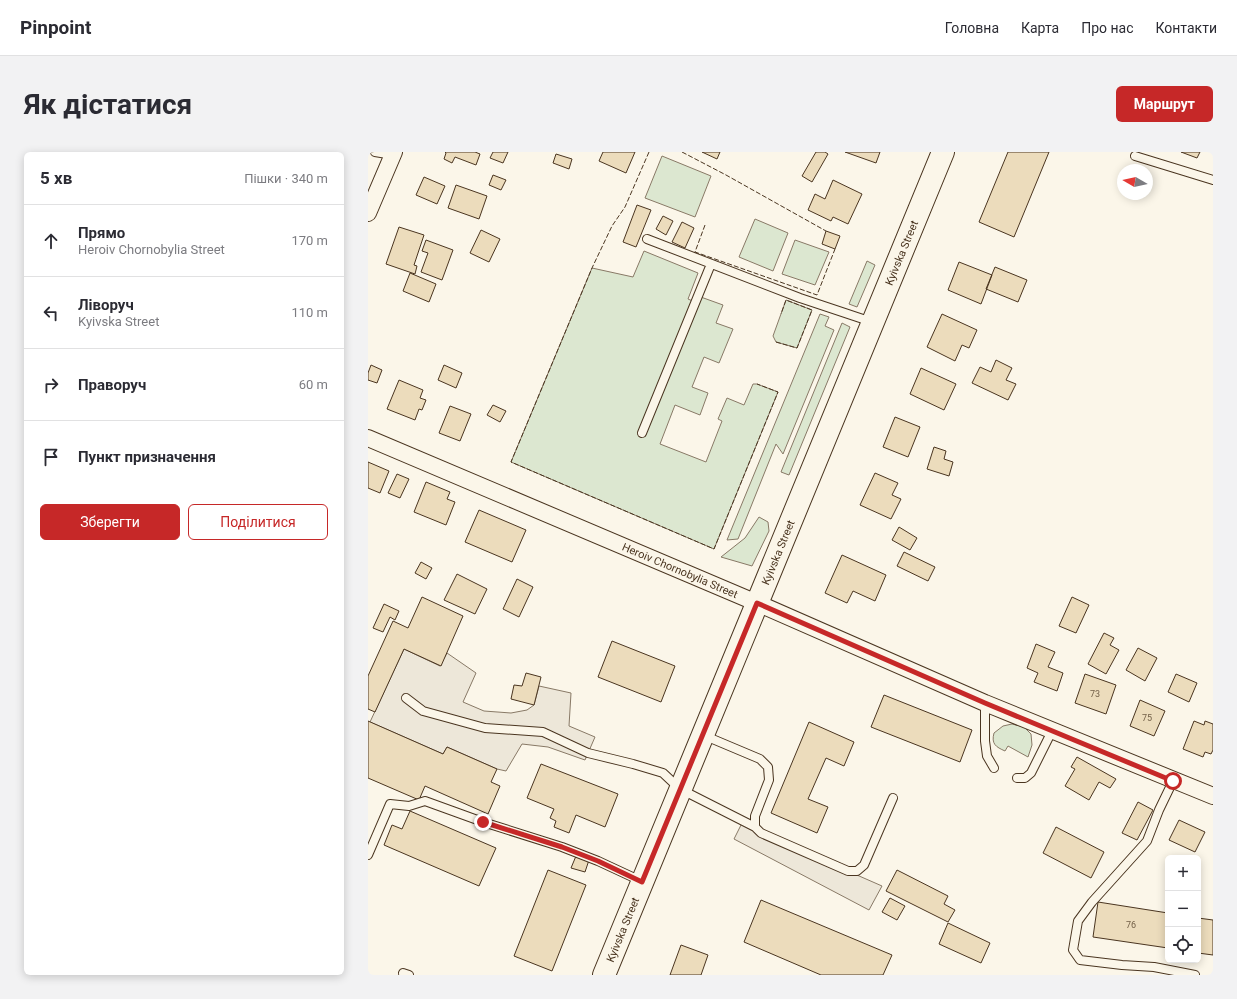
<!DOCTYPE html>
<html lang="uk">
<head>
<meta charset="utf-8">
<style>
  body { margin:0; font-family:Roboto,sans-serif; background:#f2f2f3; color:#2b2b33 }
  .controls { position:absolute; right:12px; bottom:12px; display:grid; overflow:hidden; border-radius:6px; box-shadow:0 2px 10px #0003 }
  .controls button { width:36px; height:36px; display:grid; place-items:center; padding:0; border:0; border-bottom:1px solid #e1e1e2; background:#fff; color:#2b2b33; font:20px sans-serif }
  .compass { position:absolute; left:749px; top:12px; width:36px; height:36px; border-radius:50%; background:#fff; box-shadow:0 2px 10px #0003; rotate:279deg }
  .stop { position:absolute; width:12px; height:12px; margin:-9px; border:3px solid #c62828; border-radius:50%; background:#fff }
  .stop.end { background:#c62828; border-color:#fff; box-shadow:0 1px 4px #0008 }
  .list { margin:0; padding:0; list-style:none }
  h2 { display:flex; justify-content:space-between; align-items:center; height:52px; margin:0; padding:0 16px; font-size:17px }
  h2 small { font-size:13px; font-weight:400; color:#7c7c81 }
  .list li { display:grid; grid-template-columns:26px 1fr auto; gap:12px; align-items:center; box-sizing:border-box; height:72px; padding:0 16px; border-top:1px solid #e1e1e2 }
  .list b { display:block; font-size:15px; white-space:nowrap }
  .list p { margin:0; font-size:13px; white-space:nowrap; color:#7c7c81 }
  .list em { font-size:13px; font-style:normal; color:#7c7c81 }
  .actions { display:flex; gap:8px; padding:12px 16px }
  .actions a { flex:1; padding:9px 0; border:1px solid #c62828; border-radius:6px; text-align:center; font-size:14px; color:#c62828 }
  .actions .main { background:#c62828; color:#fff }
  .icon { flex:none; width:22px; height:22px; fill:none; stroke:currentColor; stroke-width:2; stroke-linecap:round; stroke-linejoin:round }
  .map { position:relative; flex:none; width:845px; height:823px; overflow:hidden; border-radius:6px }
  header { display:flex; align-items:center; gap:24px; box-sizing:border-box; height:56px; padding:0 20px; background:#fff; border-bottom:1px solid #e1e1e2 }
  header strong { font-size:19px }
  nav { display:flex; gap:22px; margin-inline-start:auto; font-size:14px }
  .intro { display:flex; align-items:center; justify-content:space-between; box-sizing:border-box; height:96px; padding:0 24px }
  h1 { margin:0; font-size:28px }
  .button { padding:10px 18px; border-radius:6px; background:#c62828; color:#fff; font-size:14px; font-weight:700 }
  main { display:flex; gap:24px; padding:0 24px }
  aside { flex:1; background:#fff; border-radius:6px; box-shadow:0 2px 10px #0003 }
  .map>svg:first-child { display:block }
</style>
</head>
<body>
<header>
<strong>Pinpoint</strong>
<nav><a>Головна</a><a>Карта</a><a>Про нас</a><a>Контакти</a></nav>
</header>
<div class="intro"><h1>Як дістатися</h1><a class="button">Маршрут</a></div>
<main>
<aside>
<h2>5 хв<small>Пішки · 340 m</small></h2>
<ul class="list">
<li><svg class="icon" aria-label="ahead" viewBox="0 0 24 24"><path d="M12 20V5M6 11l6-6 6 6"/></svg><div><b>Прямо</b><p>Heroiv Chornobylia Street</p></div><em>170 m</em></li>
<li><svg class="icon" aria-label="left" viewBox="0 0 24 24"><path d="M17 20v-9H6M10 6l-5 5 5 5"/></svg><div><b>Ліворуч</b><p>Kyivska Street</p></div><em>110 m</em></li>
<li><svg class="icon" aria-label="right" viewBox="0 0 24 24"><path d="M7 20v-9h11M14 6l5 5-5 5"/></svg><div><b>Праворуч</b></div><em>60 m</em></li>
<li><svg class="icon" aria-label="arrive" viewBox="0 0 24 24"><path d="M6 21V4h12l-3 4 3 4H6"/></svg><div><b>Пункт призначення</b></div></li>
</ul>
<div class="actions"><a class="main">Зберегти</a><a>Поділитися</a></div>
</aside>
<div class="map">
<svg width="845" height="823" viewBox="0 0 845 823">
  <rect width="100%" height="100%" fill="#fbf6e9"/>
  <path fill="#dce7d0" stroke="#887966" d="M294 4 343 24 327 65 277 46Z
    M387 67 420 81 405 119 371 105Z
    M427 88 461 100 447 133 414 122Z
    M276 99 330 121 320 147 327 150 330 144 355 153 348 171 365 177 351 211 336 205 324 235 340 241 332 263 307 253 292 292 338 310 354 269 350 267 359 246 376 253 385 232H389L410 240 346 397 143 310 224 116 265 125Z
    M499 109 507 113 489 155 481 152Z
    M418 148 444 158 429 196 408 190 405 184Z
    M452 162 461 165 457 174 466 178 415 302 408 292 370 387 359 388Z
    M474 171 482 175 421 323 413 320Z
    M391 365 400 370 401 379 384 414 353 405 377 386Z
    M644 572 656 575 663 582 664 593 660 605 640 594 637 599C628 595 623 592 626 581L635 574Z"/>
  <path fill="#ede7d9" stroke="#887966" d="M36 497 72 514 79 501 108 521 95 550 116 559 143 561 159 558 166 553 171 534 203 541 201 574 227 585 217 608 180 595 154 592 138 619 129 617 79 595 75 602 2 570Z
    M375 669 393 681 514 734 501 758 366 687Z"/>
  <path fill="#ecdcbc" stroke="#4a3520" d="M77 0H107L112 2 108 13 87 5 84 11 76 7 78 1Z
    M125 0H140L135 11 122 6Z
    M235 0H267L258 21 231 9Z
    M334 0H352L349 7Z
    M448 0H457L460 2 444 30 434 24Z
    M477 0H512L508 11Z
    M640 0H681L646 85 611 70Z
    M813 0H832L829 6Z
    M188 2 204 7 201 17 185 11Z
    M125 23 138 28 133 38 121 33Z
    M56 25 77 34 69 52 48 43Z
    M465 28 494 42 480 72 465 65 463 69 440 58 447 42 457 47Z
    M88 33 119 44 111 67 80 56Z
    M269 53 283 58 268 95 255 90Z
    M295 64 305 69 298 83 288 77Z
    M314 70 326 76 317 96 304 90Z
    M31 75 56 83 46 113 49 114 47 122 18 112Z
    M113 78 132 87 121 110 102 101Z
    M458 79 472 84 467 97 454 92Z
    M58 88 85 98 74 128 53 120 60 101 54 99Z
    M591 110 624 123 613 152 580 138Z
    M627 115 659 128 650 150 618 137Z
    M42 121 68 132 61 150 35 139Z
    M574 162 609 178 601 196 594 193 587 209 559 195Z
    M628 208 644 216 638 228 648 232 640 248 604 231 612 215 623 220Z
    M3 213 14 218 9 231 0 228V221Z
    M76 213 94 221 88 236 70 228Z
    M553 216 588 232 576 258 542 242Z
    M31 228 55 238 52 246 58 248 54 258 51 257 47 268 19 257Z
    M125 253 138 259 132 270 119 263Z
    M82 254 103 262 92 289 71 281Z
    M527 265 552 275 540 305 515 295Z
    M566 295 578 299 576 307 585 310 581 324 559 317Z
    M0 310 21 319 12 341 0 336Z
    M507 321 530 331 524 343 533 347 523 367 492 353Z
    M29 322 41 327 32 346 20 341Z
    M58 330 82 340 79 347 87 350 78 373 46 360Z
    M111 358 158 378 144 410 97 390Z
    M531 375 549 386 542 398 524 388Z
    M536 400 567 415 560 429 529 414Z
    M474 403 518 423 507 449 485 439 479 451 457 441Z
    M53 410 64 416 58 427 47 421Z
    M89 422 119 437 107 462 76 448Z
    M149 427 165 435 151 465 135 457Z
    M54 445 95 464 73 514 36 497 7 560 0 557V524L25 469 40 476Z
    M704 445 721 453 708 481 691 474Z
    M16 452 31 459 27 468 22 465 15 480 5 476Z
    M736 481 746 486 742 493 751 498 738 522 720 512Z
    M244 489 307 514 293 550 230 525Z
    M668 492 687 500 680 515 695 521 689 539 666 530 670 521 659 516Z
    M770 496 789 506 777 529 758 518Z
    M158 521 173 525 166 553 143 547 146 533 154 534Z
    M717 522 748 533 738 562 707 551Z
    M808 522 829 531 821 550 800 540Z
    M516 543 604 578 592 610 503 575Z
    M772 548 797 559 786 584 762 574Z
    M0 569 75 602 79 595 129 617 123 630 132 634 120 662 57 634 51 648 0 626Z
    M826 569 836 573 837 569 845 572V598L843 602 837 600 835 605 815 597Z
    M441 570 486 590 476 614 458 606 440 647 460 655 449 681 403 661Z
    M709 605 748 627 742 636 731 630 721 648 697 634 707 617 703 615Z
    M173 612 250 642 237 675 208 663 201 681 186 675 188 669 182 666 186 657 159 646Z
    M770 650 785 658 769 688 754 681Z
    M42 659 128 696 111 734 16 693 24 673 34 677Z
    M811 668 837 680 827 700 801 688Z
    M688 675 736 700 723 726 675 701Z
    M208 704 221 708 217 720 203 716Z
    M180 718 218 733 184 819 146 804Z
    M529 718 580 744 576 752 587 758 580 770 518 739Z
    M522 746 537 754 529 768 514 760Z
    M393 748 524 803 515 823H453L376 790Z
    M730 750 800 761V796L725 785Z
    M830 766 845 768V803L830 801Z
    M580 771 622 791 613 811 571 792Z
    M313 793 340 803 333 823H302Z"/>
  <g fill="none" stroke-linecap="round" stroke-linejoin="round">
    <defs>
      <path id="lane" d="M7 0 25 3
        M767 4 845 28
        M279 87 432 146 504 170
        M274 281 343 112
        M38 546 55 559 117 576 175 580 220 601 265 612 295 621 312 637 387 675
        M617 551V589L619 604 626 616
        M335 583 392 607 400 615 401 628 387 664V675L393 681 480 719H489L496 713 525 646
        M649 626H657L663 621 684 579
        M805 629 791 658 779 689 724 750 710 769 705 798 712 808 754 813 786 815 827 823
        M0 703 22 652 41 654 57 649 115 670 194 695 230 709 273 729
        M35 821 41 823"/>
      <g id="street">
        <path d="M0 61 26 0"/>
        <path id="s1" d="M0 286 389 451 617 551 845 644"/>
      </g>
      <g id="secondary">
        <path id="s2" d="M236 823 575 0"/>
      </g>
    </defs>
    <use href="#lane" stroke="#4a3520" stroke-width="10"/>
    <use href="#street" stroke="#4a3520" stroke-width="18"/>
    <use href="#secondary" stroke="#4a3520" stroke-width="24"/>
    <use href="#lane" stroke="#fbf6e9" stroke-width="8"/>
    <use href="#street" stroke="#fbf6e9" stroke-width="16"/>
    <use href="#secondary" stroke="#fbf6e9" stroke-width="22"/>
    <path stroke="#4a3520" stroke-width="1" stroke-dasharray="5 2" stroke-linecap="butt" d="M281 0 257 55 244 74 224 116 143 310 346 397 410 240 389 232
      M314 0 358 23 458 79
      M337 73 327 100 449 143 467 97
      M408 190 429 196 444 158 418 148 413 162"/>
  </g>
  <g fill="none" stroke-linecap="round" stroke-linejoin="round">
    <path stroke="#c62828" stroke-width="5" d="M115 670 194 695 230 709 274 730 389 451 617 551 805 629"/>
  </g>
  <g text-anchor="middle" stroke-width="3" stroke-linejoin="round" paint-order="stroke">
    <g font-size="9" fill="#725f47">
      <text x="727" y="545">73</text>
      <text x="779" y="569">75</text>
      <text x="763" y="776">76</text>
    </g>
    <g font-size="11" fill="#4a3520" stroke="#fbf6e9">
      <text dy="4" stroke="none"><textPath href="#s2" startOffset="781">Kyivska Street</textPath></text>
      <text dy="4" stroke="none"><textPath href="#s2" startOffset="457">Kyivska Street</textPath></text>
      <text dy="4" stroke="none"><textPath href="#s1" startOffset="339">Heroiv Chornobylia Street</textPath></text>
      <text dy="4" stroke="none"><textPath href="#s2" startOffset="49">Kyivska Street</textPath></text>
    </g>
  </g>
</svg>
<div class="controls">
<button>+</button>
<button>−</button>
<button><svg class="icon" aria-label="locate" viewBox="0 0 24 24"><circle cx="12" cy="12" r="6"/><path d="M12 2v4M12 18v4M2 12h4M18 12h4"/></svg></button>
</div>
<svg class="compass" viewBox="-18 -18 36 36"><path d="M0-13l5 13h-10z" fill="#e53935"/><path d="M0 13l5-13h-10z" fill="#7c7c81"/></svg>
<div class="stop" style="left:805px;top:629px"></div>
<div class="stop end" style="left:115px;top:670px"></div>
</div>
</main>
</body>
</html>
